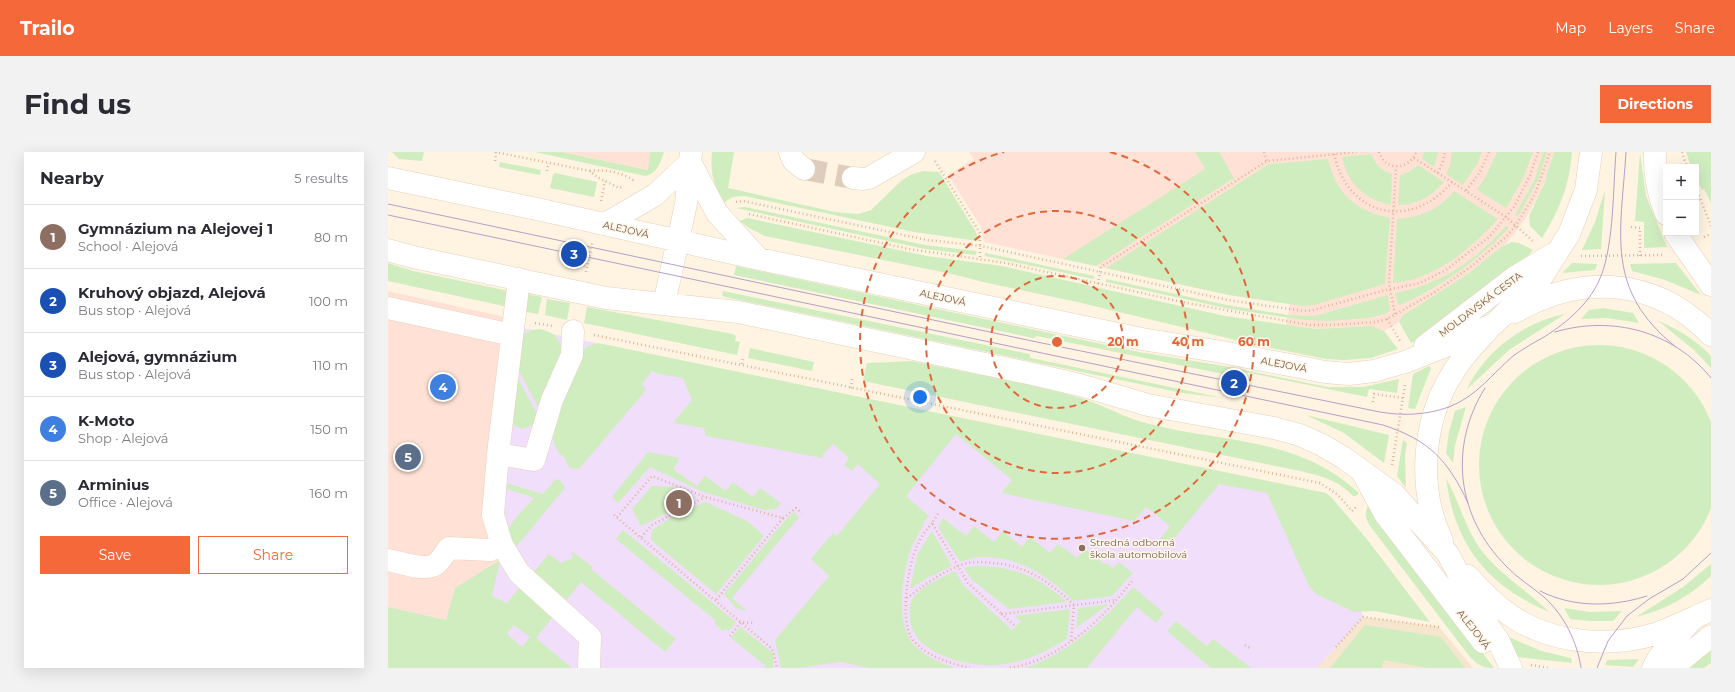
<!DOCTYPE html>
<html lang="en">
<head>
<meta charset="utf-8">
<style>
  body { margin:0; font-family:Montserrat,sans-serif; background:#f2f2f3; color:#2b2b33 }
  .controls { position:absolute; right:12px; top:12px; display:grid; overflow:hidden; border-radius:0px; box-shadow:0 4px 16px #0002 }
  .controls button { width:36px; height:36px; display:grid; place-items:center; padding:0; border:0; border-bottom:1px solid #e1e1e2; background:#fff; color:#2b2b33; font:20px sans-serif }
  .you { position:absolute; left:532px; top:245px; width:14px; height:14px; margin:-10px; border:3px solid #fff; border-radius:50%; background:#1a73e8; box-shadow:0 0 0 6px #1a73e833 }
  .badge { display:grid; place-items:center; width:26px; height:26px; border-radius:50%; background:#f5683a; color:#fff; font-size:13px; font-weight:700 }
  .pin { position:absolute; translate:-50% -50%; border:2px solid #fff; box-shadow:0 1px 4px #0006 }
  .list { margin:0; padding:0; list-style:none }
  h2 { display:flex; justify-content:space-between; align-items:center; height:52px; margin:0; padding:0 16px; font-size:17px }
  h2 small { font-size:13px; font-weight:400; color:#7c7c81 }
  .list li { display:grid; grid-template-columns:26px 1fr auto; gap:12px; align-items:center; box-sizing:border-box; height:64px; padding:0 16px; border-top:1px solid #e1e1e2 }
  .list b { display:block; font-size:15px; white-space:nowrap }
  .list p { margin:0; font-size:13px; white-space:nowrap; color:#7c7c81 }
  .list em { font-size:13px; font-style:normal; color:#7c7c81 }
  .actions { display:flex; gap:8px; padding:12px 16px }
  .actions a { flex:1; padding:9px 0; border:1px solid #f5683a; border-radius:0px; text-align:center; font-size:14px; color:#f5683a }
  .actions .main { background:#f5683a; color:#fff }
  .map { position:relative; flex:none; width:1323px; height:516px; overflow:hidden; border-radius:0px }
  header { display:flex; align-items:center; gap:24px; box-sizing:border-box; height:56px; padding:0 20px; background:#f5683a; color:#fff }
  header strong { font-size:19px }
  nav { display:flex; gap:22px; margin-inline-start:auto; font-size:14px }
  .intro { display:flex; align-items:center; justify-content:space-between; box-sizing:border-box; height:96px; padding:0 24px }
  h1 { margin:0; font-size:28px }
  .button { padding:10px 18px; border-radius:0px; background:#f5683a; color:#fff; font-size:14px; font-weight:700 }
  main { display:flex; gap:24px; padding:0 24px }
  aside { flex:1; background:#fff; border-radius:0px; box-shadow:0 4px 16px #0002 }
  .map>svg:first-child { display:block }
</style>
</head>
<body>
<header>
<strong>Trailo</strong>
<nav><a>Map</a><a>Layers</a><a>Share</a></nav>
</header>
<div class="intro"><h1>Find us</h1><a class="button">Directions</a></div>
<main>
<aside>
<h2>Nearby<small>5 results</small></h2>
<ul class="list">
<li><span class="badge" style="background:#8d6e63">1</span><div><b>Gymnázium na Alejovej 1</b><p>School · Alejová</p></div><em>80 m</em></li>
<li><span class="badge" style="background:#1a4fb4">2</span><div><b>Kruhový objazd, Alejová</b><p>Bus stop · Alejová</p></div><em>100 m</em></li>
<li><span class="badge" style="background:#1a4fb4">3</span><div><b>Alejová, gymnázium</b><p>Bus stop · Alejová</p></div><em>110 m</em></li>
<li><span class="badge" style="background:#3f7fe0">4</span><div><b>K-Moto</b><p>Shop · Alejová</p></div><em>150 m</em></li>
<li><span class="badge" style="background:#5c6f8a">5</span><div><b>Arminius</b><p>Office · Alejová</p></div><em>160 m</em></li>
</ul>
<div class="actions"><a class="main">Save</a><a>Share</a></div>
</aside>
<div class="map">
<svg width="1323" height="516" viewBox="0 0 1323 516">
  <rect width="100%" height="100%" fill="#fef4e1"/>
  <path fill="#f7e6cf" d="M975 465 1051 475 1085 516H929Z"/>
  <path fill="#ffe2d5" d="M174 0H262L261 18Z
    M581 0H1166L1160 20 1152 41 1138 66 1118 92 1081 121 1014 164 1011 170 996 179 980 174 928 177 898 173 902 152 841 143 596 90 593 75 560 23 586 7Z
    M0 139 126 167 119 404 67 436 58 468 0 455Z"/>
  <path fill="#f1defb" d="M125 174 920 338 945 364 975 465 929 516H0V455L58 468 67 436 119 404 112 387Z"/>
  <path fill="#d0edbf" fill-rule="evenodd" d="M4 0H36L34 9 11 7Z
    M147 0H174L260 18 262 0H276C273 10 269 22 257 24Z
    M324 0H346L340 36 447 60 470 62 483 58 513 29 522 23 535 19 551 20 588 80 590 89 526 80 356 44 345 45 335 51C326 32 322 22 324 0Z
    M807 0H831L846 26 708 114 675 107 817 17Z
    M1036 0H1050L1046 15 1034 7Z
    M1064 0H1094L1089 12 1075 33 1058 22 1062 13Z
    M1109 0H1145L1135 27 1118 56 1089 38 1098 24Z
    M1155 0H1159L1150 28 1131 63 1128 64V61L1147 27Z
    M1166 0H1184C1182 32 1171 59 1154 86L1142 74 1141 64 1156 32Z
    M1298 0H1323V51L1316 37 1314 38 1308 26V15H1303Z
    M1252 1 1258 44 1279 95 1256 96V70L1247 69Z
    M984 2C987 13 994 19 1004 22L1003 53C977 48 959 31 954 5Z
    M940 7C948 41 967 59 1002 66L997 132 926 153 914 154 841 143 718 116 881 12Z
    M112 10 153 18 152 23 111 15Z
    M1030 13 1056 30C1044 44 1029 53 1010 53L1012 23 1021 20Z
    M167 21 209 30 206 45 162 36 165 23Z
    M1217 38 1213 97 1194 98 1207 70Z
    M1066 39 1110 67C1088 91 1060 116 1029 126 1021 129 1012 130 1005 131L1009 67C1032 65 1051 58 1066 39Z
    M357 55 537 93 588 99 589 101 587 103 537 97 348 56Z
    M359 66 539 104 614 114 837 164 928 177 983 174 996 179 1010 197 983 206 956 208 938 207 873 194 689 150 595 130 564 122 377 84 363 77 351 69Z
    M1118 74H1120V77C1089 109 1053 135 1012 153L1010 152 1007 141C1052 133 1088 108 1118 74Z
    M1124 90 1131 91 1145 98 1136 108 1032 187 1023 191 1011 170 1014 164 1081 121 1113 95Z
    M598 101 706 124V126L705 127 597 104 596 102Z
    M0 111 25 119 121 139 120 155 0 129Z
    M1184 111 1209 112 1207 118 1174 121Z
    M1288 111 1313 143 1277 128 1244 119 1242 112Z
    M348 114 751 200 842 215 939 235H975L1011 227 1009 241 981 237 979 245 847 218 845 224 649 184 645 186 346 123Z
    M718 127 839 153 900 163 927 164 1000 143 1002 158 997 162 981 166 942 169 916 168 842 157 718 130Z
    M335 139 641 202 643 206 835 246 794 241 337 145 334 143Z
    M135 141 154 145 150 162 132 159Z
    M159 147 182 151 179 168 157 163Z
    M199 155 345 182 348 184 347 189 352 190 349 203 196 171Z
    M1215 156 1245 161 1251 171 1219 166 1193 167 1201 158Z
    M1177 162 1121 198 1079 237C1097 199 1136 170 1177 162Z
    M1269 168C1290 178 1306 186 1323 204V216L1306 198Z
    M152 177C165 180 171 185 175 198L152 259 127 211 134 183 144 178Z
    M210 191 938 341 944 346 978 386 1042 470 987 459 966 460 928 442 921 434 879 341 830 332 828 338H826L779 395 771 388 782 374 758 355 746 369 613 341 624 328 568 282 518 344 541 364 535 371 536 372C530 382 525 391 521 402 514 426 508 472 525 492 535 504 553 511 567 516H481L452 510 410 516H393L387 488 441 424 423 407 445 381 449 384 492 332 470 312 464 319 456 313 461 306 445 292 435 302 434 306 318 284 316 276 285 271 304 248 295 226 271 222 264 219 254 232 258 238 191 317 182 316 174 302 173 304C166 294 163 285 165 272L193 200 200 194Z
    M1091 313a120 120 0 1 1 240 0a120 120 0 1 1-240 0Z
    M362 196 426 210 424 219 360 206Z
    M524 209C580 221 638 230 693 246 716 253 736 266 758 271 835 292 908 283 971 341L968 344H965C950 328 933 324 912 319L475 229 479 211Z
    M1041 214 1043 216 1042 219 1027 257 1020 256 1025 222Z
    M126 219 150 264C146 273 142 275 133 277L126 273 121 265Z
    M1078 255 1067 293 1065 311 1058 301 1061 280 1067 259Z
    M918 263 1001 283 996 311 956 281Z
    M1015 288 1019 291 1017 303 1018 336 1009 324Z
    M260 300 292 306 285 317 309 334 317 324 338 339 345 330 365 345 372 336 393 351 388 357 376 358 315 340 262 315 230 351 224 345Z
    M1058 326C1071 349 1077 376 1093 398 1112 423 1139 438 1161 460 1099 433 1067 394 1058 326Z
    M168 327 172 328 177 336 129 394C126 390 121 385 121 379 121 370 140 353 146 346L114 335 115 330 155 342Z
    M264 334 285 335 307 345 281 360 253 374 244 357Z
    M318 350 361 370 376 384 328 442 263 388 264 378 292 360Z
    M981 352 1106 516C1094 516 1090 513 1082 505L982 374C977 366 976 361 981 352Z
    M406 360 411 365 344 446 359 459 348 456 336 442 399 366Z
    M555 366 578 384 586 374 606 390 615 379 634 395 642 385 662 401 670 392 689 406 697 397 717 412 719 411 725 416 731 410 745 421 724 444 685 449C659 420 612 394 572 410L550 375Z
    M235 378 348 470 340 480 339 477 335 479 326 471 328 469 228 387Z
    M544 379 564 414 539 426 522 437 529 403Z
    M185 400 205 415 203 417 288 487 277 500 193 430 176 451 143 423 161 402 173 411 185 406 183 401Z
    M112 408 104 444 119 451 133 433 167 462 148 486 184 516H0V455L58 468 67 436ZM126 473 142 485 134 495 119 482Z
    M1323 412V424C1301 445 1277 458 1248 465L1295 435Z
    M586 414C624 413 651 425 679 450L621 457 584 428 576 416Z
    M567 419 575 433 624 478 633 469 626 464 682 457 679 487C657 500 634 512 608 513 579 515 523 501 522 466 522 460 521 454 524 448 533 434 553 426 567 419Z
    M745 435 776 461 768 471 749 455 699 516H638C682 500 714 470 745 435Z
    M721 452 688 476 690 456Z
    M1176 456 1202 460 1234 459 1225 469H1201L1182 467Z
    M788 469 819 494 825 487 863 516H823L779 479Z
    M977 473 1053 485 1077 516H1039L996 508 994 516H942Z
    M352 475 385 501V516H377L378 514 343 486Z
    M1114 482 1153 499 1183 506 1184 511 1130 505Z
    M1323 493V511L1316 516H1296Z
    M1251 507 1245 515 1217 513 1219 508Z"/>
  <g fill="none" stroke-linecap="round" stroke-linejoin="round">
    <path stroke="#ddcdba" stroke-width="22" stroke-dasharray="22 11" stroke-linecap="butt" d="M416 17 465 26"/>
    <defs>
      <path id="minor" d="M402 0 405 8 416 17
        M1267 0C1266 22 1270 42 1278 62
        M302 10 329 61 371 107
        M0 26 158 59 371 107 754 187 834 200 937 220 961 222 986 219 1017 210 1060 193 1106 172 1153 126 1181 82 1198 38 1203 0
        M465 26 475 27 481 26 526 0
        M217 72 267 43 302 10
        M1287 81 1323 133
        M0 98 25 105 218 146 350 160 640 221 692 233 760 253 886 276 912 283 934 293 956 306 1006 342 1060 402 1092 462 1110 488 1123 516
        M131 127 110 302 105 363 114 393 131 421 202 485 201 516
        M276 152 298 52 303 0
        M0 156 124 183
        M1127 160C1194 121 1268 126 1323 183
        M1037 194 1127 125 1165 102
        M110 302 146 308 164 248 184 203 185 179
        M976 323 997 362 1095 490
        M1054 389C1029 336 1034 268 1066 219 1075 204 1087 192 1099 179
        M0 408C12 410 31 418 44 414 51 412 56 402 61 396L102 398 114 393
        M1080 424C1095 441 1113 459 1133 470 1172 492 1225 495 1267 482 1286 476 1304 466 1323 458
        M1265 516 1271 505 1302 470
        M1284 516 1323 484"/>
    </defs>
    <use href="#minor" stroke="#e4d0bc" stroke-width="23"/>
    <path stroke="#dcb599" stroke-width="2.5" stroke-dasharray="1 3" stroke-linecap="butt" d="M107 0 202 19 209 25 231 36 236 34
      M876 0 879 9
      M991 0C997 20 1022 18 1028 0
      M1101 0 1092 20 1078 39 1118 65 1145 89
      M1294 0 1299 15
      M946 2C960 65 1023 79 1064 30
      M1026 6 1078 39
      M107 9 108 0
      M547 9 592 81V107
      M159 19 160 11
      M202 19C216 17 236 20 247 30
      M1050 21 1055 9 1057 0
      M1308 36 1323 74
      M213 49 217 29
      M348 50 355 49 539 88 593 94 621 100 840 148 915 159 925 158 994 139 1032 131 1058 118 1072 107 1101 85 1126 55 1142 23 1150 0
      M361 62 521 97 618 111 799 151 899 169 922 173H942L988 170 999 167 1047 140 1085 113 1119 84 1128 73 1147 42 1162 0
      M1243 75 1252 76V104
      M1316 85 1323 82
      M1193 104 1276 103
      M184 111 199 114
      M198 120 204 91
      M710 132 713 115 879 9 969 0
      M1007 162 1001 132 1008 15
      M999 167 1012 189
      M147 171 164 174
      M206 183 932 331 950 343 964 359 969 354
      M354 212 355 204
      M463 236 464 227
      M985 250 986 242 1015 246
      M1004 313 1017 233
      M550 362 544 371 580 431 614 462
      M226 363 382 495 385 499 389 516
      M229 365 264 324 317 345 395 366 328 448
      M395 366 408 356 414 361
      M544 371C538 378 533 385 529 394 520 413 512 466 523 485 535 504 562 511 582 516
      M253 385 264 373 317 345
      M519 446C536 433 555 419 576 412 585 409 595 410 604 411 638 413 662 430 686 453L683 490
      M626 473 614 462 729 448
      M342 484 353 470 366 471
      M857 493 862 496
      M948 495 975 465 1051 475
      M1143 513 1161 516
      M622 516C673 507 714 468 744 429"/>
    <use href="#minor" stroke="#fff" stroke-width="22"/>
    <path stroke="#b79fc9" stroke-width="1" d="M1238 0C1233 81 1216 138 1288 195
      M0 52 644 189 992 260C1016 264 1038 263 1061 255 1089 244 1103 223 1125 204 1135 197 1145 191 1156 185 1180 170 1203 150 1213 124 1226 91 1225 36 1228 0
      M0 63 995 273C1041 288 1060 308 1080 351
      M1167 180C1224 163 1285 179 1323 226
      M1097 236C1060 295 1069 365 1118 414 1129 426 1143 434 1156 445 1176 463 1189 489 1193 516
      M1152 439C1186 456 1224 455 1259 444
      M1209 516 1220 489 1239 464 1261 447 1295 427 1323 401"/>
  </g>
  <g fill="none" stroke="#e2663c" stroke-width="2" stroke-dasharray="7 5">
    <circle cx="669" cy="190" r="66"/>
    <circle cx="669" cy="190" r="131"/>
    <path d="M722 0A197 197 0 1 1 616 0"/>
  </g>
  <circle fill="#8d6e63" stroke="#fff7ea" stroke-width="1.5" cx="694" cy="396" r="4"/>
  <g text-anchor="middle" stroke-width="3" stroke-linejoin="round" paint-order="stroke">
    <g font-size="10" fill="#795945" stroke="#fff7ea">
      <text transform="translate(238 77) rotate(13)" y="4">ALEJOVÁ</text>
      <text transform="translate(555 145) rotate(12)" y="4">ALEJOVÁ</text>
      <text transform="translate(1092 152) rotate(-37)" y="4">MOLDAVSKÁ CESTA</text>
      <text transform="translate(896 212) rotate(11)" y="4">ALEJOVÁ</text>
      <text transform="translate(1086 477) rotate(52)" y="4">ALEJOVÁ</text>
    </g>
    <g font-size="10" fill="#785e54" stroke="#fff7ea" text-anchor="start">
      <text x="702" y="394">Stredná odborná<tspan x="702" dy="12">škola automobilová</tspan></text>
    </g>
  </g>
  <circle cx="669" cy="190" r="6" fill="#e2663c" stroke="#fff7ea" stroke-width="2"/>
  <g font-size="12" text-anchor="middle" font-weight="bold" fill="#e2663c" stroke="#fff7ea" stroke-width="3" stroke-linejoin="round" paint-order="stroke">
    <text x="735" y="194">20 m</text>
    <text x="800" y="194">40 m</text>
    <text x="866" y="194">60 m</text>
  </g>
</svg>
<div class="controls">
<button>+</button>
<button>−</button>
</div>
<div class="you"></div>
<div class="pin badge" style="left:291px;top:351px;background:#8d6e63">1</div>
<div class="pin badge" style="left:846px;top:231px;background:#1a4fb4">2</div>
<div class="pin badge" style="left:186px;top:102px;background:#1a4fb4">3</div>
<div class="pin badge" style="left:55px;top:235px;background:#3f7fe0">4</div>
<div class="pin badge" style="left:20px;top:305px;background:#5c6f8a">5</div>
</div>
</main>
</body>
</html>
